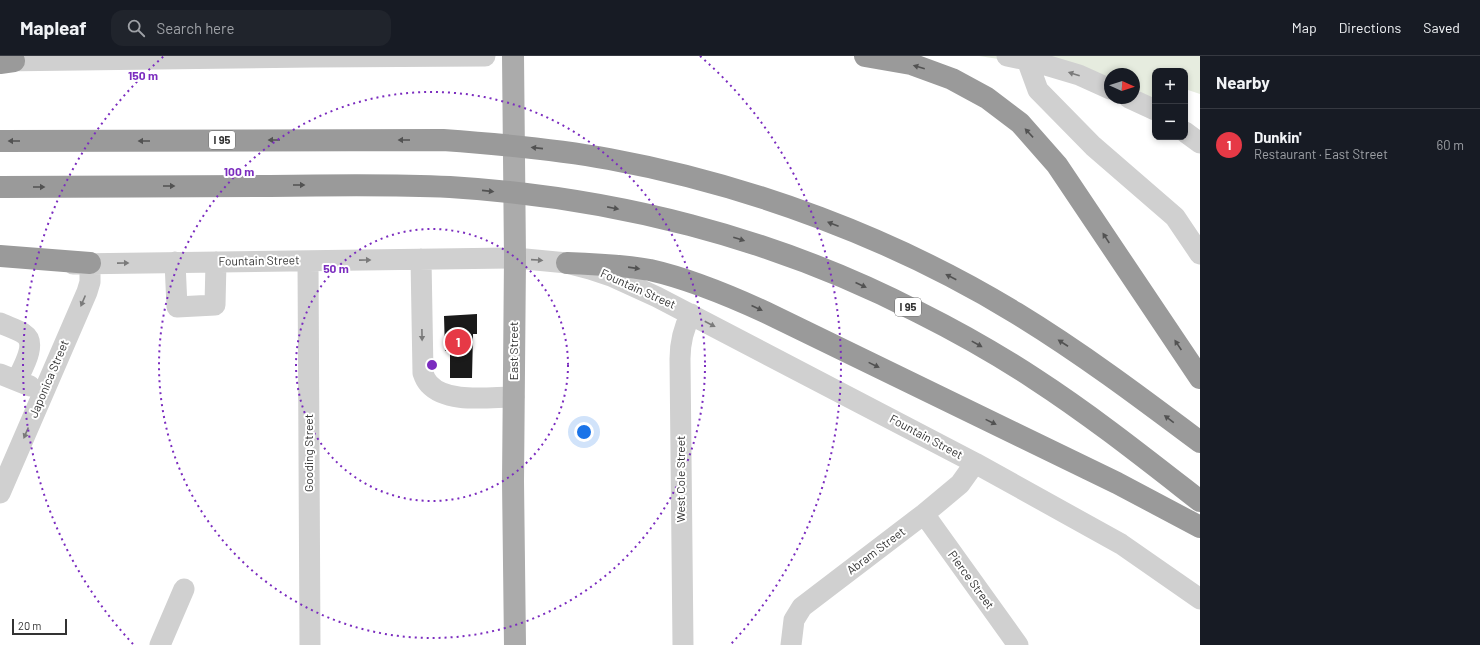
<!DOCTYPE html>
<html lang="en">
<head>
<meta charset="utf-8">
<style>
  body { margin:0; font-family:Barlow,sans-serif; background:#20242c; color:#f1f3f6 }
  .controls { position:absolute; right:12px; top:12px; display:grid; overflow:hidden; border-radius:8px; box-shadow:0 2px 6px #0003 }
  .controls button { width:36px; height:36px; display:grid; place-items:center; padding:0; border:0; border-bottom:1px solid #363941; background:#171b24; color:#f1f3f6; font:20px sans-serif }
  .compass { position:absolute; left:1104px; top:12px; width:36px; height:36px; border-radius:50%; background:#171b24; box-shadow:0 2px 6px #0003; rotate:93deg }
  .scale { position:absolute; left:12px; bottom:10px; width:55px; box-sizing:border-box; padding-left:4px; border:2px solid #333; border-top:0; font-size:11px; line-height:14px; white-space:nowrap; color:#333; -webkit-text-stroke:3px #fff; paint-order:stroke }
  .you { position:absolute; left:584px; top:376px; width:14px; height:14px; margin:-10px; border:3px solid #fff; border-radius:50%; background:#1a73e8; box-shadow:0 0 0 6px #1a73e833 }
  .badge { display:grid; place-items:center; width:26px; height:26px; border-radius:50%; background:#e63946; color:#fff; font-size:13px; font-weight:700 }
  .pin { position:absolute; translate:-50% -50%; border:2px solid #fff; box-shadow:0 1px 4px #0006 }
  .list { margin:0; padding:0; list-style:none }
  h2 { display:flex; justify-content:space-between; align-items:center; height:52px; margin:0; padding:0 16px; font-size:17px }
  h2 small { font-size:13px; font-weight:400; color:#9ea1a6 }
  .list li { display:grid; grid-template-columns:26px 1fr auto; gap:12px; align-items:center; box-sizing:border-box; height:72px; padding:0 16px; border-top:1px solid #363941 }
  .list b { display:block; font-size:15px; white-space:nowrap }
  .list p { margin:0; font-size:13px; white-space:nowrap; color:#9ea1a6 }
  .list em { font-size:13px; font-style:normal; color:#9ea1a6 }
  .icon { flex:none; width:22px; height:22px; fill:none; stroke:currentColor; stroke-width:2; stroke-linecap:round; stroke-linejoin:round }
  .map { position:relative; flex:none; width:1200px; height:589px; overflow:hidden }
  header { display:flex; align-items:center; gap:24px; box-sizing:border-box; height:56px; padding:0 20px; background:#171b24; border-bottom:1px solid #363941 }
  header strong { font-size:19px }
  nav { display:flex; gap:22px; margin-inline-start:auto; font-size:14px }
  .search { width:280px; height:36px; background:#20242c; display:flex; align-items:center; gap:10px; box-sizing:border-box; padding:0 14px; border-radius:12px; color:#9ea1a6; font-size:15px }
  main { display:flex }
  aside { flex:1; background:#171b24 }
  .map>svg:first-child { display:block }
</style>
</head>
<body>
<header>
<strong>Mapleaf</strong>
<div class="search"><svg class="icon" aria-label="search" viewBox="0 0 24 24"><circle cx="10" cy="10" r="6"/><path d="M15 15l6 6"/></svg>Search here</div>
<nav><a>Map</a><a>Directions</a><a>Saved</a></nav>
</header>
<main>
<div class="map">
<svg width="1200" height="589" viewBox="0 0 1200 589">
  <rect width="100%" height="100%" fill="#fff"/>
  <path fill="#e6ecdf" d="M979 0H1200V38L1185 33V15H1155V59L1114 42H1134V18H1110V40L1043 10Z"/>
  <path fill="#1a1a1a" d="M477 258V278H473L472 322H450V295H445L444 260Z"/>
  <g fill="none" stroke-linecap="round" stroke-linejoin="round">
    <path stroke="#d0d0d0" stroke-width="21" d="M1007 0 1032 5 1079 19 1110 33
      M1027 4 1038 34 1093 90 1175 161 1200 198
      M0 5 314 1 485 0
      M1129 42 1155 54
      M1185 76 1200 87
      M421 203 423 317C424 320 426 325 429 328 447 348 489 341 514 341
      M308 205 310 589
      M175 206 177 251 215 249 216 206
      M73 208 515 202 567 207 590 213 611 220 657 241 975 407 1121 488 1200 543
      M0 267C8 271 17 273 24 278 38 287 22 313 17 324
      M0 318 30 330
      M0 437 87 236 90 226V207
      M924 458 1018 589
      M160 589 184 533
      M683 589 680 303C680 286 683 273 691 258
      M791 589 794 564 802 551 924 458 960 428 975 407"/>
    <path stroke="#ababab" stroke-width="22" d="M513 0 515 202 513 425 515 589"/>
    <path stroke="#9a9a9a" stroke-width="22" d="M865 0 911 8 952 23 987 42 1020 67 1057 109 1200 322
      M0 7 14 5
      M0 85 443 84C499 88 554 93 609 103 750 129 893 182 1016 257 1080 296 1140 341 1200 386
      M0 131C90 131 180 130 270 130 330 129 390 128 450 131 612 141 773 181 918 256 958 276 997 298 1035 323 1092 360 1146 403 1200 445
      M0 200 90 207
      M567 207C595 208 623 209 650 214 690 223 728 239 765 256L1117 427 1200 471"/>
  </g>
  <defs><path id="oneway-solid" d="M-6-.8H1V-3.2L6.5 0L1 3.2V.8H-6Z"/></defs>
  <g fill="#525252">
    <use href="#oneway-solid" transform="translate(919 11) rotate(-164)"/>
    <use href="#oneway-solid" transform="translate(1029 77) rotate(-133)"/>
    <use href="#oneway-solid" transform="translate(274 84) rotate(180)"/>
    <use href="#oneway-solid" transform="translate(404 84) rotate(-180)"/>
    <use href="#oneway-solid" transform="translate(14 85) rotate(180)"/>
    <use href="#oneway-solid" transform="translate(144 85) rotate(180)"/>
    <use href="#oneway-solid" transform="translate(537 92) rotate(-174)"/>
    <use href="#oneway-solid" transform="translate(299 129)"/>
    <use href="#oneway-solid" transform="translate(169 130)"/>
    <use href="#oneway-solid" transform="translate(39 131)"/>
    <use href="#oneway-solid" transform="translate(488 135) rotate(6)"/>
    <use href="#oneway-solid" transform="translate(613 152) rotate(11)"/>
    <use href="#oneway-solid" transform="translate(833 168) rotate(-159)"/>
    <use href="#oneway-solid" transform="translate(1106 182) rotate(-123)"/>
    <use href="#oneway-solid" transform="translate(739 183) rotate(17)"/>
    <use href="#oneway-solid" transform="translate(634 212) rotate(8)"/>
    <use href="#oneway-solid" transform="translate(951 221) rotate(-153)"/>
    <use href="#oneway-solid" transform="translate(861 229) rotate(24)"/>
    <use href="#oneway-solid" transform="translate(757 252) rotate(24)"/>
    <use href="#oneway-solid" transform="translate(1063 287) rotate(-147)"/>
    <use href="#oneway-solid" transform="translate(977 288) rotate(29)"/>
    <use href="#oneway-solid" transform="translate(1178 289) rotate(-124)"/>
    <use href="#oneway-solid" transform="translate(874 309) rotate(26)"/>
    <use href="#oneway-solid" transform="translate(1169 363) rotate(-143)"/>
    <use href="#oneway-solid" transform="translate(991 366) rotate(26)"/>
  </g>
  <g fill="#7a7a7a">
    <use href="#oneway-solid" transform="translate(1074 18) rotate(-162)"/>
    <use href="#oneway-solid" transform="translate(365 204) rotate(-1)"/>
    <use href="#oneway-solid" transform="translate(537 204) rotate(4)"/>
    <use href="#oneway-solid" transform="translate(123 207) rotate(-1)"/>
    <use href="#oneway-solid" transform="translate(83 245) rotate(113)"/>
    <use href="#oneway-solid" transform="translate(710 268) rotate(28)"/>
    <use href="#oneway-solid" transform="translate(422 279) rotate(89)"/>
    <use href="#oneway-solid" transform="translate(26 377) rotate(113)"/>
  </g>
  <g fill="none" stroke="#7b2cbf" stroke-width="2" stroke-dasharray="2 4">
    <circle cx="432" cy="309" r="136"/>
    <circle cx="432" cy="309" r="273"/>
    <path d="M133 588A409 409 0 0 1 164 0M700 0A409 409 0 0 1 731 588"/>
  </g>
  <g text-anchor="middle" stroke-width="4" stroke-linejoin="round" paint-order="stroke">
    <g fill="#fff" stroke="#707070" stroke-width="1">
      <rect x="209" y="75" width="26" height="18" rx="3"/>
      <rect x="895" y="242" width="26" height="18" rx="3"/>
    </g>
    <g font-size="11" font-weight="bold" fill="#333">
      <text x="222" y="88">I 95</text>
      <text x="908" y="255">I 95</text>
    </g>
    <g font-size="12" fill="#333" stroke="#fff">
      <text transform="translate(259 205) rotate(-1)" y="4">Fountain Street</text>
      <text transform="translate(638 233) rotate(24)" y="4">Fountain Street</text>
      <text transform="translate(514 295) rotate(-90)" y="4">East Street</text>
      <text transform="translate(49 323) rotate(-67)" y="4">Japonica Street</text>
      <text transform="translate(926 381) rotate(28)" y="4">Fountain Street</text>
      <text transform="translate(309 397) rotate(-90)" y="4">Gooding Street</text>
      <text transform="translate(681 423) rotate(-90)" y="4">West Cole Street</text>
      <text transform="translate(876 495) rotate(-37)" y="4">Abram Street</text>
      <text transform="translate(971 524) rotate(54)" y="4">Pierce Street</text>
    </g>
  </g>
  <circle cx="432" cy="309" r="6" fill="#7b2cbf" stroke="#fff" stroke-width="2"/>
  <g font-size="12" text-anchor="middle" font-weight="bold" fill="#7b2cbf" stroke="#fff" stroke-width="4" stroke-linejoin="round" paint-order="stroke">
    <text x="143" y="24">150 m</text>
    <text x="239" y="120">100 m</text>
    <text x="336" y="217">50 m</text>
  </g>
</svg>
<div class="controls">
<button>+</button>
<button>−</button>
</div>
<svg class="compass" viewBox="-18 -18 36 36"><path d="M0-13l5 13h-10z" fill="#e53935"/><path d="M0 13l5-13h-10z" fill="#9ea1a6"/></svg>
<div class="scale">20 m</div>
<div class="you"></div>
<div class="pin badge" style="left:458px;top:286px">1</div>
</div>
<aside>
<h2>Nearby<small></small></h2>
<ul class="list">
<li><span class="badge">1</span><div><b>Dunkin'</b><p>Restaurant · East Street</p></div><em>60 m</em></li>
</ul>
</aside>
</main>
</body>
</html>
